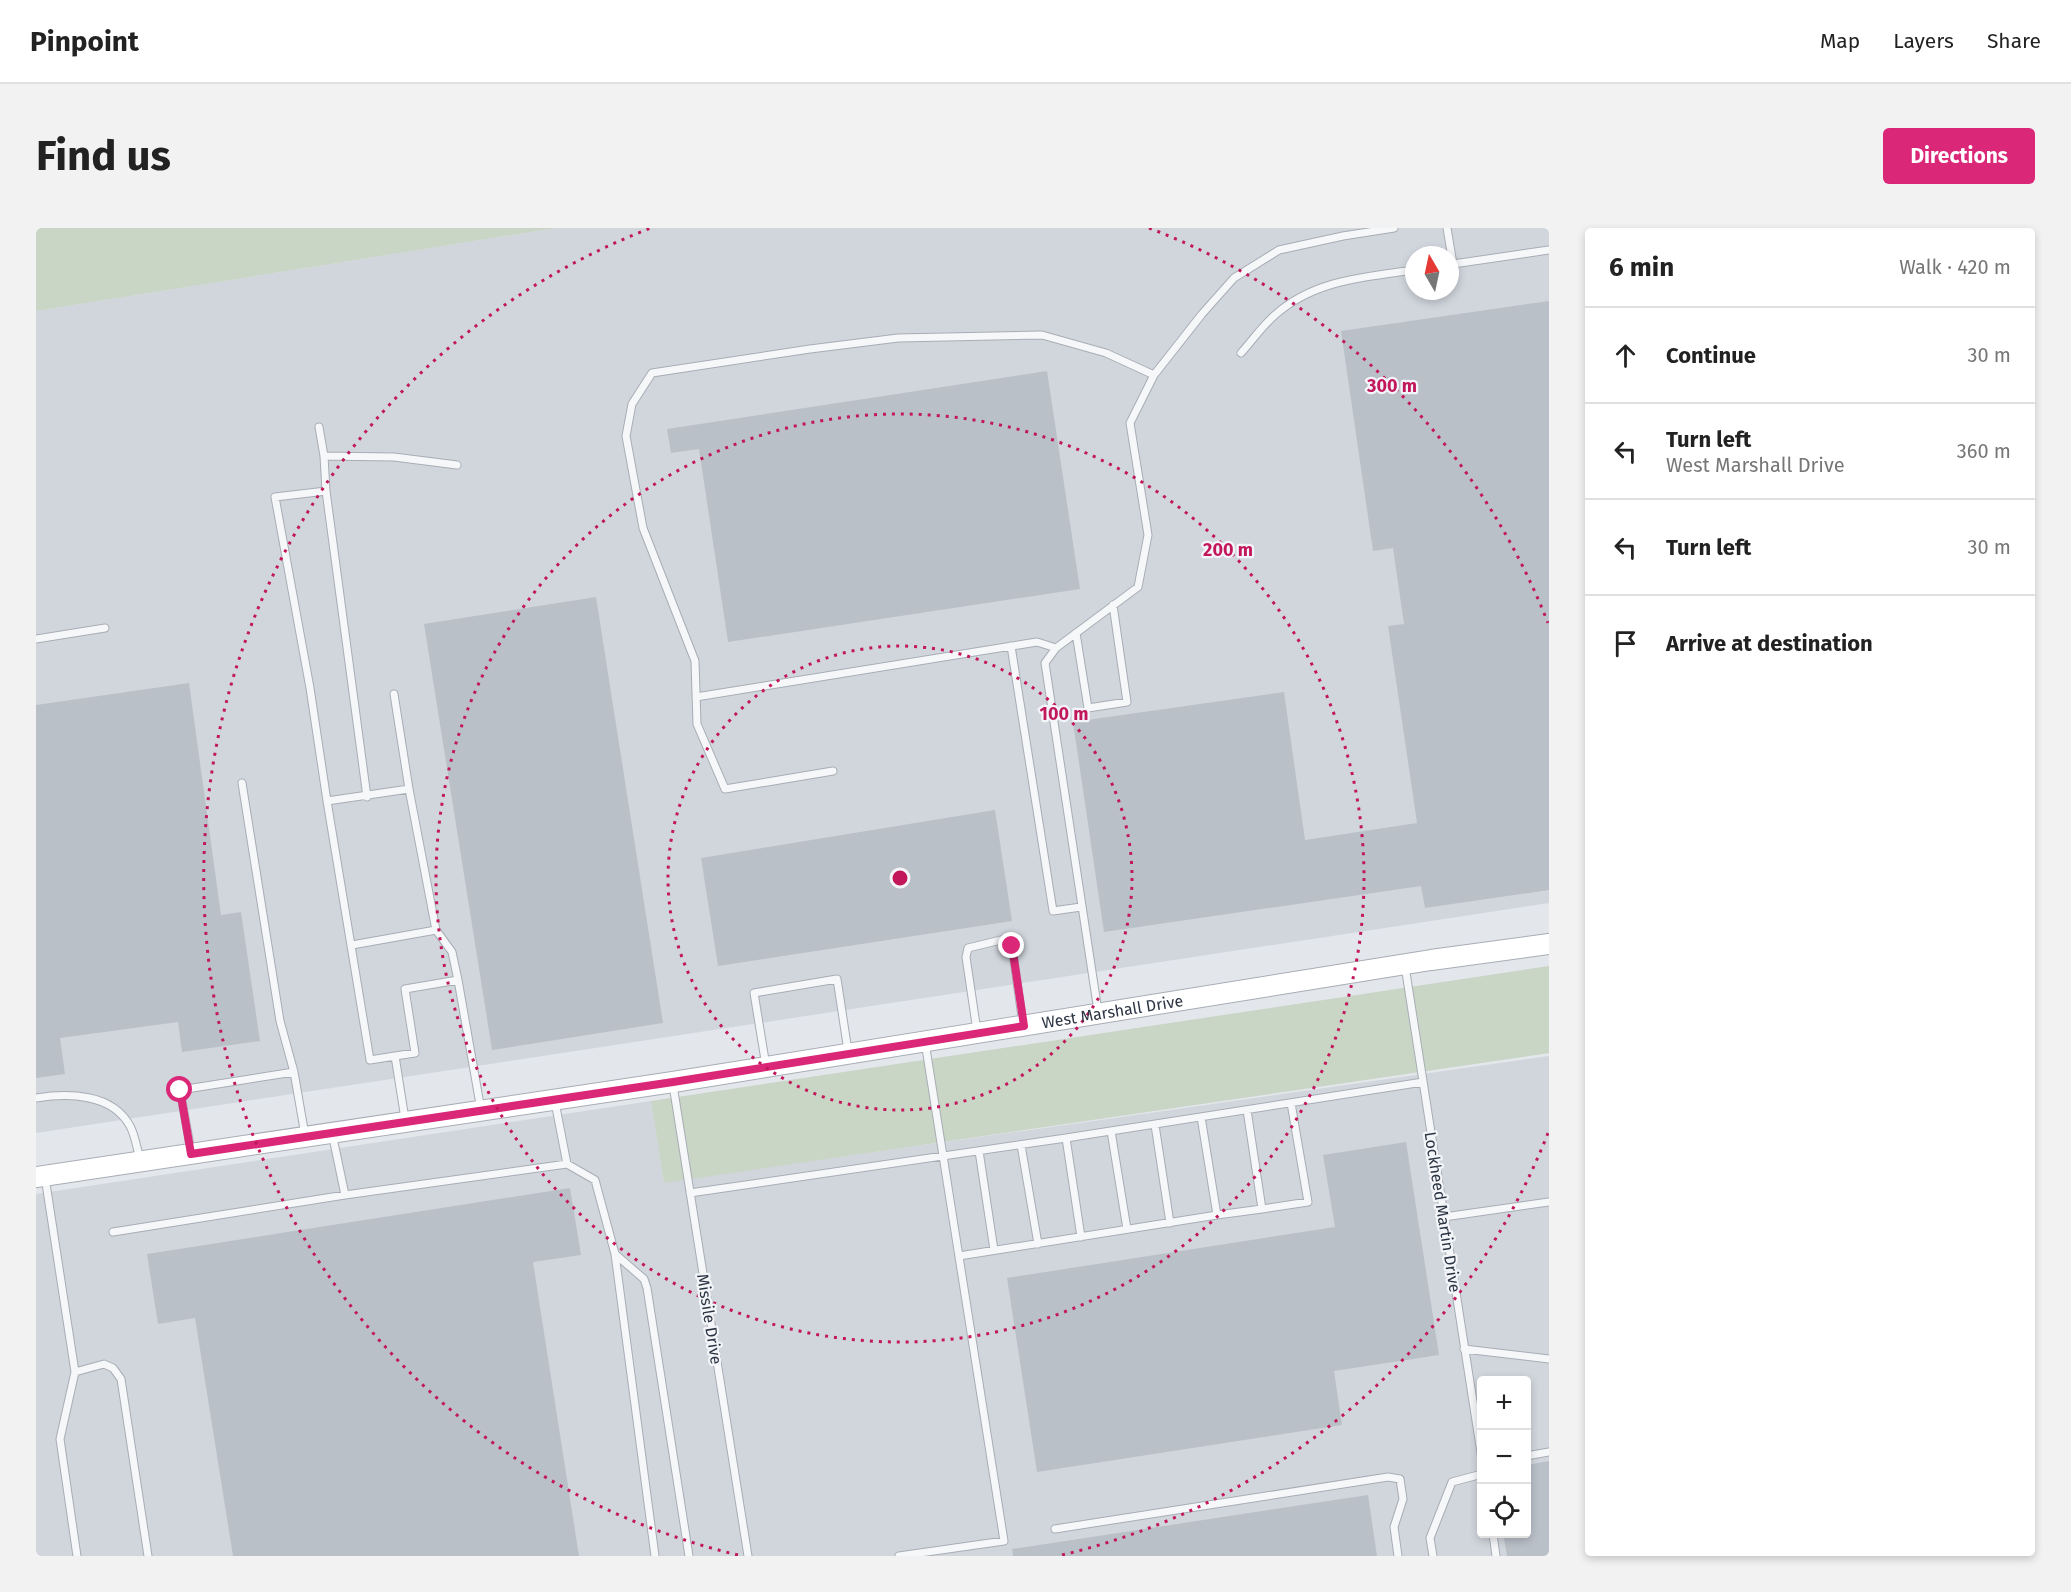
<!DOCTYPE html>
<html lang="en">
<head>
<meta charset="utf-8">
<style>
  body { margin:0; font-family:"Fira Sans",sans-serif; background:#f2f2f2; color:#222 }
  .controls { position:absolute; right:18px; bottom:18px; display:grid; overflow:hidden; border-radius:6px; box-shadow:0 3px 9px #0003 }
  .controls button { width:54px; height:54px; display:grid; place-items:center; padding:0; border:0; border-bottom:2px solid #e0e0e0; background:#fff; color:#222; font:30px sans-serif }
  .compass { position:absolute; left:1369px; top:18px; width:54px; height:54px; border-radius:50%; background:#fff; box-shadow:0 3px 9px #0003; rotate:351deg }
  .stop { position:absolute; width:18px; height:18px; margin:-14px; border:4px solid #db2777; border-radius:50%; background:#fff }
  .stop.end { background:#db2777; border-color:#fff; box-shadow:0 2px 6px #0008 }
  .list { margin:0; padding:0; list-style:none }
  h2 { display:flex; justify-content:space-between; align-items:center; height:78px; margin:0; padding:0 24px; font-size:26px }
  h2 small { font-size:20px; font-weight:400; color:#767676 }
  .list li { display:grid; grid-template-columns:39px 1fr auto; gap:18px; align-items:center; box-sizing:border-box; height:96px; padding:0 24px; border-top:2px solid #e0e0e0 }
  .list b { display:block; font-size:22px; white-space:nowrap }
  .list p { margin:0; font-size:20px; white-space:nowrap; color:#767676 }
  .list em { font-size:20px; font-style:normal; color:#767676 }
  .icon { flex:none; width:33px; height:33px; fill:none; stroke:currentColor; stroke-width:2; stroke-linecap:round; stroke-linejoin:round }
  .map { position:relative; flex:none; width:1513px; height:1328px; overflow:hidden; border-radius:6px }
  header { display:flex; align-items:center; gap:36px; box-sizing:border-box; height:84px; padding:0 30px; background:#fff; border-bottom:2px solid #e0e0e0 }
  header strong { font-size:28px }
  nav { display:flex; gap:33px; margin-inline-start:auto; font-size:21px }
  .intro { display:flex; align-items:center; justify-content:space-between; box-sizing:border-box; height:144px; padding:0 36px }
  h1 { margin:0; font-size:42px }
  .button { padding:15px 27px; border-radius:6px; background:#db2777; color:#fff; font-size:21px; font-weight:700 }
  main { display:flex; gap:36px; padding:0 36px }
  aside { flex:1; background:#fff; border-radius:6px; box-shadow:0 3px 9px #0003 }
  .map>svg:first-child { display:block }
</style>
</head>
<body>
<header>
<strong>Pinpoint</strong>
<nav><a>Map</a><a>Layers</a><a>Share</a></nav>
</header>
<div class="intro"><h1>Find us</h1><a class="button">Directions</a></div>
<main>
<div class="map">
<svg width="1513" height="1328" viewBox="0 0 1513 1328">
  <rect width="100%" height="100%" fill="#e3e6eb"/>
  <path fill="#d1d6dd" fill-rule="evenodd" d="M520 0H1513V675L0 905V83ZM1378 27H1414V63H1378Z
    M1513 828V1328H0V966L615 873 628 954ZM1446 1152H1490V1306H1446Z"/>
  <path fill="#c9d5c5" d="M0 0H520L0 83Z
    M1513 738V825L628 955 615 873Z"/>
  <path fill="#bac0c8" d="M1513 73V662L1389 680 1385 658 1068 704 1037 494 1248 464 1269 612 1381 595 1352 398 1368 396 1357 320 1337 323 1305 103Z
    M1011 143 1044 361 692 414 663 221 635 225 631 201Z
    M560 369 627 795 456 822 388 396Z
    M153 455 185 687 205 684 224 813 146 824 142 794 24 810 29 846 0 850V477Z
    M959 582 976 693 682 738 665 630Z
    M1370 914 1403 1127 1298 1143 1306 1197 1001 1244 971 1050 1299 999 1287 927Z
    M534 960 545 1027 497 1034 543 1328H197L159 1090 122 1096 111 1026Z
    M1513 1233V1328H1471L1467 1305H1491V1237Z
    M1332 1267 1341 1328H977L976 1321Z"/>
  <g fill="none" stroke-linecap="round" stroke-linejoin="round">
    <defs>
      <path id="lane" d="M1411 0 1417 36 1513 22
        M1205 125C1216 113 1226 98 1239 87 1278 52 1329 49 1378 42
        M283 199 288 228 290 263
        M288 228 358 229 421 237
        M1040 405 1052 480 1091 474 1077 377
        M0 411 69 400
        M975 418 1017 683 1045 679
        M358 466 373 561
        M660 469 1001 414 1020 420
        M797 543 689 561 661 496 659 433 607 300 590 208 596 176 616 145 774 121 862 110 1006 107 1070 125 1118 147
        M206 555 244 793 258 844
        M291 573 274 460 239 269 290 263 331 569
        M400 702 416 724 422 752
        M316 717 400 702 373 561 291 573 334 832 359 828 369 891
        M1369 738 1446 1231
        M1062 783 1009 435 1020 420 1102 359 1112 307 1094 195 1118 147 1166 86 1198 50 1243 22 1307 8 1358 0
        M941 803 930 729 932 720 969 711 976 718 987 796
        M359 828 379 825 369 761 422 752 445 882
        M730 838 718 765 801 751 812 823
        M637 857 712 1328
        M0 870C32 865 76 865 94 898 99 907 101 921 104 931
        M519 874 531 936
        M1211 882 1226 981 1272 974 1255 875
        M1119 897 1134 995
        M1075 903 1091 1001
        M296 905 309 967
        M1030 910 1045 1009
        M985 917 1002 1016
        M155 923 144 862 258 844 269 907
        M943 923 958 1022
        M9 949 39 1144 24 1211 41 1328
        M654 965 1030 910 1387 854
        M1181 987 1226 981
        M1408 989 1513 974
        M77 1004 309 967 531 936 559 952 579 1026 619 1328
        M579 1026 608 1051 611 1060 653 1328
        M923 1028 1181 987 1165 889
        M1428 1121 1513 1131
        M39 1144 68 1136 77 1140 85 1151 112 1328
        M1490 1228 1513 1224
        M1019 1301 1352 1249 1364 1251 1367 1271 1358 1299 1362 1328
        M1457 1306 1460 1328
        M863 1328 968 1313 889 814
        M1397 1328 1394 1310 1416 1254 1446 1246"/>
      <g id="secondary">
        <path id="s1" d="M0 949 637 854 1395 732 1513 716"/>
      </g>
    </defs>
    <use href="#lane" stroke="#a8adb5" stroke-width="9"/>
    <use href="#secondary" stroke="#a8adb5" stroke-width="22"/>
    <use href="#lane" stroke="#f6f7f9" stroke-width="7"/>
    <use href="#secondary" stroke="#fff" stroke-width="20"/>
  </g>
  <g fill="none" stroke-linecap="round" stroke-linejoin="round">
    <path stroke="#db2777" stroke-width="8" d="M144 862 155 926 637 854 988 798 976 718"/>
  </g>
  <g fill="none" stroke="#c2185b" stroke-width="3" stroke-dasharray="3 6">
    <circle cx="864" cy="650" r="232"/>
    <circle cx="864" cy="650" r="464"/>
    <path d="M1512 905A696 696 0 0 1 1026 1327M702 1327A696 696 0 0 1 615 0M1113 0A696 696 0 0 1 1512 395"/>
  </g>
  <g text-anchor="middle" stroke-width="4.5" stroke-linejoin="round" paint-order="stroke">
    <g font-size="16" fill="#2b3443" stroke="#f3f5f8">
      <text dy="6" stroke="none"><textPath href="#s1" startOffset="1089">West Marshall Drive</textPath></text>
      <text transform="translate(1407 984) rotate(81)" y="6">Lockheed Martin Drive</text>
      <text transform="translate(674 1091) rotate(81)" y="6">Missile Drive</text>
    </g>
  </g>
  <circle cx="864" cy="650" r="9" fill="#c2185b" stroke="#f3f5f8" stroke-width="3"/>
  <g font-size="18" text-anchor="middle" font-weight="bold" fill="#c2185b" stroke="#f3f5f8" stroke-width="4.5" stroke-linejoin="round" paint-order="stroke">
    <text x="1356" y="164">300 m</text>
    <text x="1192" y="328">200 m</text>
    <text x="1028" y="492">100 m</text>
  </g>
</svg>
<div class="controls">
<button>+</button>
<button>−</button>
<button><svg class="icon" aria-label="locate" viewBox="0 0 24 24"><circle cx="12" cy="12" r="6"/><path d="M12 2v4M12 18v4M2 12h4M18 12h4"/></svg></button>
</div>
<svg class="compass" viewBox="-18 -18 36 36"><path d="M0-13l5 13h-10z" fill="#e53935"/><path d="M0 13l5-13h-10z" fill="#767676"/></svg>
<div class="stop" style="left:144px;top:862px"></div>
<div class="stop end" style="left:976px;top:718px"></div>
</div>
<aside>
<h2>6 min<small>Walk · 420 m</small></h2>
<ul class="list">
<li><svg class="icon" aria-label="ahead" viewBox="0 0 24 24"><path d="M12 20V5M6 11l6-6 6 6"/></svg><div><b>Continue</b></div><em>30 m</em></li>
<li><svg class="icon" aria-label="left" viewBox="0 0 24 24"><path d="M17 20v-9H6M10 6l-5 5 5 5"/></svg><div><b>Turn left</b><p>West Marshall Drive</p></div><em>360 m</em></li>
<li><svg class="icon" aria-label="left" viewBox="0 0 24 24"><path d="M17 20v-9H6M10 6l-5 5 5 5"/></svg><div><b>Turn left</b></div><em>30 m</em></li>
<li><svg class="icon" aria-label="arrive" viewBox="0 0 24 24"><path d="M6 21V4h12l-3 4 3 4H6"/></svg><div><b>Arrive at destination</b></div></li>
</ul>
</aside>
</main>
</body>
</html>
